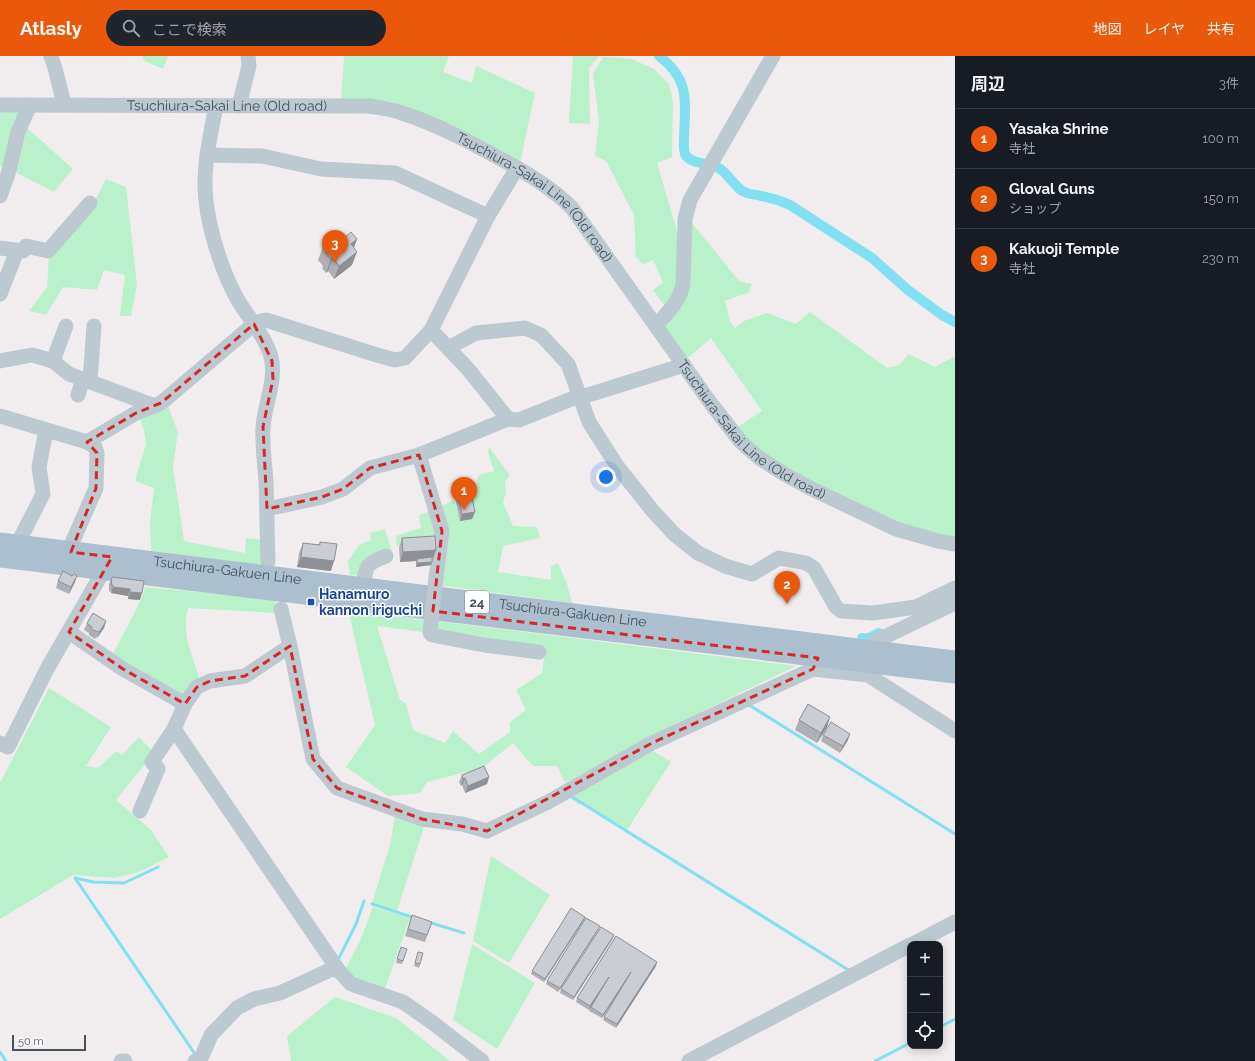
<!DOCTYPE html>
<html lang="ja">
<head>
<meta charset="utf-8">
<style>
  body { margin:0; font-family:Raleway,"Noto Sans JP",sans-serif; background:#20242c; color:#f1f3f6 }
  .controls { position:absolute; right:12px; bottom:12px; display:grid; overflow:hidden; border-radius:8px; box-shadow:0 2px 10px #0003 }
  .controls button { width:36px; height:36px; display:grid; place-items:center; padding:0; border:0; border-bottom:1px solid #363941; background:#171b24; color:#f1f3f6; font:20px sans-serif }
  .scale { position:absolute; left:12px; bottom:10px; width:74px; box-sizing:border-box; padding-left:4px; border:2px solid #45525c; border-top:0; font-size:11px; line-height:14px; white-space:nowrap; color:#45525c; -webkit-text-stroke:3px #fff; paint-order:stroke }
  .you { position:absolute; left:606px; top:421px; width:14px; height:14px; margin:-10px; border:3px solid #fff; border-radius:50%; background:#1a73e8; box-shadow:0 0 0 6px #1a73e833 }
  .badge { display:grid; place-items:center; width:26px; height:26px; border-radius:50%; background:#ea580c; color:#fff; font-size:13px; font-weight:700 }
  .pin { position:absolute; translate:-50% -33px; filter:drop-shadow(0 1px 2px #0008) }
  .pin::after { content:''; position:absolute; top:21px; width:14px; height:12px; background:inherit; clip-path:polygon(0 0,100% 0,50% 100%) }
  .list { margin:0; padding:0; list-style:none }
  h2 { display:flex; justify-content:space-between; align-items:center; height:52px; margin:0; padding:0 16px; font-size:17px }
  h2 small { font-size:13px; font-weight:400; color:#9ea1a6 }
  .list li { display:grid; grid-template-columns:26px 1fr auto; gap:12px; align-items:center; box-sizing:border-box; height:60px; padding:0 16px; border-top:1px solid #363941 }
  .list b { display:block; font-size:15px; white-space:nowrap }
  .list p { margin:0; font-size:13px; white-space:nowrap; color:#9ea1a6 }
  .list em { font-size:13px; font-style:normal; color:#9ea1a6 }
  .icon { flex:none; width:22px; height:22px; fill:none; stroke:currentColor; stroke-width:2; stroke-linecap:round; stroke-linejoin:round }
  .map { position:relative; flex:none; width:955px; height:1005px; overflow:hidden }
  header { display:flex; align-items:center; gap:24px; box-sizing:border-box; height:56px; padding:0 20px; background:#ea580c; color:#fff }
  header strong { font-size:19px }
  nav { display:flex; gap:22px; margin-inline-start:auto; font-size:14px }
  .search { width:280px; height:36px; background:#20242c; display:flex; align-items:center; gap:10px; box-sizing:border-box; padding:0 14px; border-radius:22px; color:#9ea1a6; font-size:15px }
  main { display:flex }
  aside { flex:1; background:#171b24 }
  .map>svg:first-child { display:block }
</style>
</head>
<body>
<header>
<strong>Atlasly</strong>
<div class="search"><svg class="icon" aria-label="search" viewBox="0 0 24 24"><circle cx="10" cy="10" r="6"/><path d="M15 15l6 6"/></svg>ここで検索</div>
<nav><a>地図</a><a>レイヤ</a><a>共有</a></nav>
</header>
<main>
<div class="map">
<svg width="955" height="1005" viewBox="0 0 955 1005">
  <rect width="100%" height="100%" fill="#f1edee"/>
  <path fill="#b9f1cb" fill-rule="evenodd" d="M143 0H168L163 13 143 4Z
    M344 0H449L443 16 472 27 476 10 535 37 520 107 458 73 341 44Z
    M573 0H599L589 12 590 68 569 67Z
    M603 1 632 3 654 13 669 28 673 45 672 101 657 107 682 192 676 235 665 250 653 234 663 226 653 204 643 208 636 201 634 159 606 105 595 100 599 65 593 18Z
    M0 53H22L25 70 73 113 54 136 11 114 0 110Z
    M106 123 126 131 137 229 131 260H120L125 219 104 214 97 234 63 231 46 259 29 255 47 231 49 200 94 147Z
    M692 167 739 225 752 228 749 236 725 245 730 265 735 272 744 265 767 257 796 268 810 256 887 312 899 309 909 298 935 311 955 300V482L905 469 815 429 760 397 736 372 762 355 711 282 689 301 684 300 666 275V271L678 255Z
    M167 348 178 376 173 411 184 485 245 497 246 482 263 484 262 510 151 495 150 466 154 432 135 425 146 388 144 375 139 360Z
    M489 391 510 419 505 426 506 437 503 446 513 470 537 471 540 482 503 490 498 516 551 524V510L558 507 567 528 572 547 438 529 434 489 397 490 396 480 421 472 419 459 436 453 453 444 463 462 469 461 462 434 476 428 479 419 494 415 488 397Z
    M385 473 392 496 375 500 361 520 350 519 348 505 359 489 371 484 370 477Z
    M145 531 275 543 277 557 188 552C181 575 192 599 199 621L185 642 113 598 141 544Z
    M348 554 796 610 713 650 565 727 557 710H533L513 687 482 712 427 726 420 737 388 740 346 711 375 669ZM377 570 545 592 542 617 516 634 526 654 510 666V676L479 698 453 675 445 687 413 674 406 647 400 644Z
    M49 632 111 671 86 710 98 712 116 695 122 699 139 681 154 697 116 744 151 774 169 801 139 816 115 822 73 819 0 863V727Z
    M653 695 671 706 627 774 582 746 579 749 567 739Z
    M395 759 424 771 397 855 372 847 390 789Z
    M491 800 550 839 509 907 473 885Z
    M373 851 410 862 384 935 353 922 346 912 360 885Z
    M472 888 535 927 497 993 453 964Z
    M335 941 396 962 450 1005H291L287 980Z"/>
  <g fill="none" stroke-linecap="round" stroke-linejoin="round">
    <path stroke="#83e0f1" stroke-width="3" d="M749 649 955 778
      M569 739 850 915
      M158 811 124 827 93 826 75 822 195 998
      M372 848 415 862
      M428 866 464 877
      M338 904 356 868 364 845
      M940 971 955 963
      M0 996 6 1005
      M875 1005 910 987"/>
    <path stroke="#83e0f1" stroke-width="10" d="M659 0C691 24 685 46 684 82 684 87 683 95 686 100 693 108 707 107 717 111 727 116 732 127 741 134 747 139 755 138 761 140 772 142 781 145 790 149L872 202 908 234 942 259 955 266
      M862 582 867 583 879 577"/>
    <g stroke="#bdc9d1" stroke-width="15">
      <path d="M51 0 55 12 64 48"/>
      <path id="s1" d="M0 49 369 50C380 52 392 53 402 57 436 68 468 85 499 102 525 116 551 131 572 152L712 349 741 386 758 401 784 418 810 432 896 473 938 485 955 488"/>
      <path d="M216 50C211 76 205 102 205 128 205 164 221 215 239 246 249 262 270 287 272 306 275 329 264 350 263 372 262 390 265 408 266 426 267 452 267 479 268 505"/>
      <path d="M239 50 249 10 248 0"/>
      <path d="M207 99 262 100 321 113 395 117 488 160"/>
      <path d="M0 140 8 118 18 76 30 49"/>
      <path d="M0 192 23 195 26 190 48 195 90 147"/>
      <path d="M0 238 17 195"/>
      <path d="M656 270C667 257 680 245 683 228L685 163 690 144 773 0"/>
      <path d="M431 274 468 313 508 363"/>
      <path d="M448 292 476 277 525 272 541 279 568 308 589 366 617 410 652 454 674 478 698 497 725 510 752 518 779 502 806 507 814 512 836 551 841 555 873 557 916 551 955 532"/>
      <path d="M0 305 32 299 53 305 69 318 155 350"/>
      <path d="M53 305 66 270"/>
      <path d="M90 325 94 270"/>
      <path d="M78 339 83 323"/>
      <path d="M0 360 87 386 136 357 161 347 254 268 258 266 266 264 377 299 395 304 405 302 431 274 488 160 517 112"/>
      <path d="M419 399 442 475 436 522"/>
      <path d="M267 453 322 441 343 433 370 412 419 399 508 363 519 364 579 340H585L684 309"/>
      <path d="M20 489 21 481 43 438 39 411 46 374"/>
      <path d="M71 496 72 487 96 432 97 397 95 391 87 386"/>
      <path d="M363 532C366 510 365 508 386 500"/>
      <path d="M281 553 290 590 313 703 337 732 422 763 462 768 487 775 548 746 652 687 813 613 868 619 955 675"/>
      <path d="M69 576 123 613 185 648"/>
      <path d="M430 576 432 579 484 589 539 596"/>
      <path d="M868 602 869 594 874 586 955 547"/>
      <path d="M174 673 339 915 351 928 403 946 433 967 482 1005"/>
      <path d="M0 687 8 691 47 613 104 514"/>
      <path d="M140 755 158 713 152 706 174 673 185 648 197 631 210 625 245 620 290 590"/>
      <path d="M913 888 955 866"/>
      <path d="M121 1005H125"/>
      <path d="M195 1005 202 1000 211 979 237 952 254 943 280 937 332 913 339 915"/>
      <path d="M689 1005 910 889"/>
    </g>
    <g stroke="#acbfce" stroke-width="19">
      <path id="s2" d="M0 486 955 604"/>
      <path d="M0 502 955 618"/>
    </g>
    <path stroke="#bdc9d1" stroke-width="15" d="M430 576 436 522"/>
  </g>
  <path fill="#aeb0b5" d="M345 181 357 183 354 192 352 209 334 223 328 215 326 217 322 212 323 210 318 204 323 191Z
    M458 439 475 456 472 463 460 465 456 446Z
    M402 482 436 494 431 509 416 511V505L400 506 399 492Z
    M320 486 331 515 297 511 299 497 303 487 319 489Z
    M72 520 75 526 69 538 56 532 58 525Z
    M112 521 144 525 140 544 128 543V540L111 537V536L109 535V528Z
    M106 565 104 572 97 582 96 581 95 583 89 579V577L84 574 87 567Z
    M830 661 827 671 817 687 795 674 799 664Z
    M823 679 848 684 840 697 821 685Z
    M462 719 489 721 487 728 465 737 462 729 461 730 459 726Z
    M412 859 432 866 425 886 405 880Z
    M585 861 584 864 544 926 531 918 532 915Z
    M598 874 558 936 546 928 547 925Z
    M613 882 573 944 560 937 561 933Z
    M401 891 407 893 402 908 396 907Z
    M418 896 420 908 419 912 414 910Z
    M656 910 616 972 603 964 604 961 618 938 602 962 589 955 591 951 598 939 589 954 576 946 577 942Z"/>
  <path fill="#8d9094" d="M357 183 352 196 351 188Z
    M357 196 352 209 334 223 339 210Z
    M333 202 328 215 326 217 331 203Z
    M475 456 472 463 460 465 462 458Z
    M436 494 432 504 417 503 416 505 400 506 403 496Z
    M301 501 334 505 331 515 297 511Z
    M432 506 431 509 416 511 417 507Z
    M77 520 75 526 69 538 71 531Z
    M113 531 130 533 128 540 111 537Z
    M130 536 142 537 140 544 128 543Z
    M106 565 104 572 97 582 100 575Z
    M830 661 827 671 817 687 821 677Z
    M850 678 848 684 840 697 843 690Z
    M489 721 487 728 465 737 468 730Z
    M465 722 462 729 461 730 463 723Z
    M585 861 584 864 544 926 545 923Z
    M600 870 598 874 558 936 560 932Z
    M614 879 613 882 573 944 574 941Z
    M657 906 656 910 616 972 617 968Z
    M631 916 630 919 602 962 603 959Z
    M609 921 608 924 589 954 590 950Z"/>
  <path fill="#cacdd3" stroke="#8d9094" d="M341 176 345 181 351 176 357 183 351 188 357 196 339 210 333 202 331 203 327 198 328 197 323 191Z
    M471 436 475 456 462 458 458 439Z
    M435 480 436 494 403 496 402 482Z
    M320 486 337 488 334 505 301 501 303 487 320 489Z
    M432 501V506L417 507V503Z
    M63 515 72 520 74 518 77 520 71 531 58 525Z
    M112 521 144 525 142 537 130 536V533L113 531V529H111Z
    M93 557 106 565 100 575H99L98 576 91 573 92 571 87 567Z
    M808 648 830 661 821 677 799 664Z
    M831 666 850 678 843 690 823 679Z
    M484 710 489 721 468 730 465 722 463 723 462 719Z
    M571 852 585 861 545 923 532 915Z
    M412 859 432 866 427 879 408 873Z
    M586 862 600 870 560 932 547 925Z
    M601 871 614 879 574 941 561 933Z
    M616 880 657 906 617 968 604 961 631 916 603 959 591 951 609 921 590 950 577 942Z
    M401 891 407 893 403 905 397 903Z
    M418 896 423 897 420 908 415 907Z"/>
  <path fill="none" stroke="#d62828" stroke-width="3" stroke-dasharray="8 5" stroke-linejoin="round" d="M254 268 272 305 273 323 263 371 267 453 322 441 343 433 370 412 419 399 442 475 433 555 818 602 813 613 652 687 487 775 422 763 337 732 313 703 290 590 245 620 210 625 197 631 185 648 123 613 69 576 112 501 71 496 96 432 97 397 87 386 136 357 161 347Z"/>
  <rect fill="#1a4fb4" stroke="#fff" stroke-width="1.5" x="307" y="542" width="8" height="8" rx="2"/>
  <g text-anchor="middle" stroke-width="3" stroke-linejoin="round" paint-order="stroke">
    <rect fill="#fff" stroke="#7d868d" stroke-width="1" x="465" y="535" width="24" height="22" rx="3"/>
    <g font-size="13" font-weight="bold" fill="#45525c">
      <text x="477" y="551">24</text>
    </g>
    <g font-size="14" fill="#45525c" stroke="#fff">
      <text dy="5" stroke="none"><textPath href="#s1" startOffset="227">Tsuchiura-Sakai Line (Old road)</textPath></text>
      <text dy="5" stroke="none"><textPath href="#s1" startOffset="563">Tsuchiura-Sakai Line (Old road)</textPath></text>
      <text dy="5" stroke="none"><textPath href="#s1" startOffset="887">Tsuchiura-Sakai Line (Old road)</textPath></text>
      <text dy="5" stroke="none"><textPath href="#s2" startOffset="229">Tsuchiura-Gakuen Line</textPath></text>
      <text dy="5" stroke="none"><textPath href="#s2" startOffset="577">Tsuchiura-Gakuen Line</textPath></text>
    </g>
    <g font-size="14" font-weight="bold" fill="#164399" stroke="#fff" text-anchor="start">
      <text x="319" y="543">Hanamuro<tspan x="319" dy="16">kannon iriguchi</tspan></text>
    </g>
  </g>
</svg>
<div class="controls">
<button>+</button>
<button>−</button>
<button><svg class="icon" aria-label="locate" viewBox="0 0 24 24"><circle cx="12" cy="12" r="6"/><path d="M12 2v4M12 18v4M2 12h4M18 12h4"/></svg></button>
</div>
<div class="scale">50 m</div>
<div class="you"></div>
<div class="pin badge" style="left:464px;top:454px">1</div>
<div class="pin badge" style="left:787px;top:548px">2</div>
<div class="pin badge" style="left:335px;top:207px">3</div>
</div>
<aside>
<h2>周辺<small>3件</small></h2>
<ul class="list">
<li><span class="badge">1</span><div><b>Yasaka Shrine</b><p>寺社</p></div><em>100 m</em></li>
<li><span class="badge">2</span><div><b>Gloval Guns</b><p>ショップ</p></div><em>150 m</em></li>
<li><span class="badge">3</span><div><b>Kakuoji Temple</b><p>寺社</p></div><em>230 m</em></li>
</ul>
</aside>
</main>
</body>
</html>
